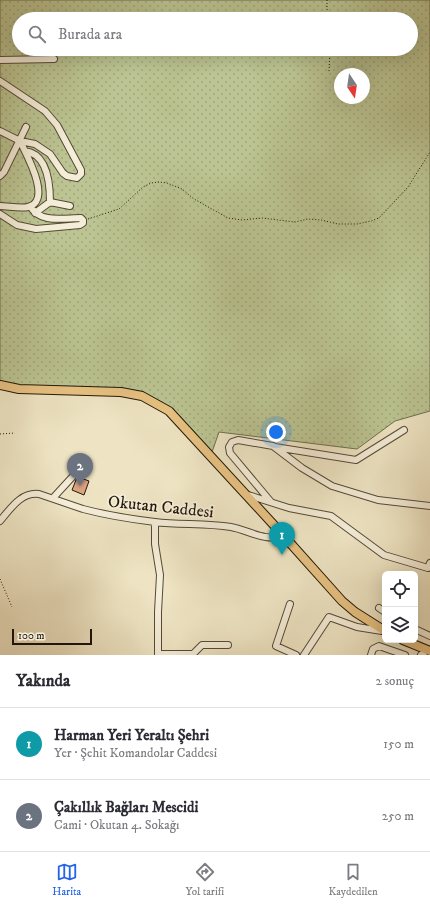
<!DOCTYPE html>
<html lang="tr">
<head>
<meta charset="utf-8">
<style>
  body { margin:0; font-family:"IM FELL DW Pica",serif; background:#f7f7f7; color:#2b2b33 }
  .controls { position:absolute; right:12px; bottom:12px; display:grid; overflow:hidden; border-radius:6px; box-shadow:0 4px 16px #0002 }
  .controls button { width:36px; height:36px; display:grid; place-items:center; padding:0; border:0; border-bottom:1px solid #e1e1e2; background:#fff; color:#2b2b33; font:20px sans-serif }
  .compass { position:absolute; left:334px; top:68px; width:36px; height:36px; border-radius:50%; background:#fff; box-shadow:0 4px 16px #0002; rotate:167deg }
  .scale { position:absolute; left:12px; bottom:10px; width:80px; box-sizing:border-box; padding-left:4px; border:2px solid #221709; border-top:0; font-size:11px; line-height:14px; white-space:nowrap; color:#221709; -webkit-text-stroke:3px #f4edd8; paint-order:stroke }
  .you { position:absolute; left:276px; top:432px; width:14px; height:14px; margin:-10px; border:3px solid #fff; border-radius:50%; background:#1a73e8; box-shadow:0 0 0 6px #1a73e833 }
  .badge { display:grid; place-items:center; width:26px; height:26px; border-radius:50%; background:#2563eb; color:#fff; font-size:13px; font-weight:700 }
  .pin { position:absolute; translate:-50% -33px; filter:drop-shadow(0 1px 2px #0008) }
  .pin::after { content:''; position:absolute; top:21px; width:14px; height:12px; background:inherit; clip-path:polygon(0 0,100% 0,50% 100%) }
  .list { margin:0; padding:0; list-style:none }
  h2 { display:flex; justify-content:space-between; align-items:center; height:52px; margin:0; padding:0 16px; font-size:17px }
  h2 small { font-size:13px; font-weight:400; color:#7c7c81 }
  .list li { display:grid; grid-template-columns:26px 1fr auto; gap:12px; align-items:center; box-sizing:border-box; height:72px; padding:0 16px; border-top:1px solid #e1e1e2 }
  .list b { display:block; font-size:15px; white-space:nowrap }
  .list p { margin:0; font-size:13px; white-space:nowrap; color:#7c7c81 }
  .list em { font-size:13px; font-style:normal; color:#7c7c81 }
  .icon { flex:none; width:22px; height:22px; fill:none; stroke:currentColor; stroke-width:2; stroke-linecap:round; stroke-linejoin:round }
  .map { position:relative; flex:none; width:430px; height:655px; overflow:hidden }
  .search { position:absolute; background:#fff; box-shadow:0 4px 16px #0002; left:12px; right:12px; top:12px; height:44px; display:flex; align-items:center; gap:10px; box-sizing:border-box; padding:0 14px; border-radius:22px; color:#7c7c81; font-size:15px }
  .sheet { height:196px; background:#fff }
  nav { display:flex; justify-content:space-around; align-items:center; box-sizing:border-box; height:56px; border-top:1px solid #e1e1e2; background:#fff; font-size:11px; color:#7c7c81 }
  nav a { display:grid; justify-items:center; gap:2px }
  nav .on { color:#2563eb }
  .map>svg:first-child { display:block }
</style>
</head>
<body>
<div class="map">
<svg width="430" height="655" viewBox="0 0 430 655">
  <defs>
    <pattern id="grass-dots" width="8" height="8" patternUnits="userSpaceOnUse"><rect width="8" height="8" fill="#bbc492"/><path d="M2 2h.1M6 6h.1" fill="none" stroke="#a0a87d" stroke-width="1.8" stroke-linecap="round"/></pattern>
  </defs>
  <rect width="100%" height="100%" fill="#eee4c3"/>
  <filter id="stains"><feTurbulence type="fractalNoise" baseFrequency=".005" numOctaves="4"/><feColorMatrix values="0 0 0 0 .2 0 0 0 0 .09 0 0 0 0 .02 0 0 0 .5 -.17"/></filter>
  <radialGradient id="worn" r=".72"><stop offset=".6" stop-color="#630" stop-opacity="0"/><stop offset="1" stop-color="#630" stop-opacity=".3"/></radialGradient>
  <path fill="url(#grass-dots)" stroke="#6e6e4e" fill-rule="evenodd" d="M0 0H430V411L395 421 357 449 219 432 211 455 172 413 141 397 0 385ZM19 19H411V49H19ZM340 74H364V98H340Z"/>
  <path fill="#dea483" stroke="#221709" d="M78 477 89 481 84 495 72 490 76 480Z"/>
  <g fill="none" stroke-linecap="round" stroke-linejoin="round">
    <defs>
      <path id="minor" d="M0 60 54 59
        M0 81 45 111 57 125 81 170V174L77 178 67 176 63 173 50 154 35 144 20 141 0 131
        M25 151C48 154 50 184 50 202L35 213
        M0 176 4 172 26 127
        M50 202 70 206
        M0 206C8 206 20 209 28 207 53 201 26 154 20 141
        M0 214 17 225 36 229 80 225 83 223V220L81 218C64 218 40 224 30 206
        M275 447 356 460 404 430
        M245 494 289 508 331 516 384 555 428 568 430 563
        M53 498 87 461
        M271 502 230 453 229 447 232 442 238 440 273 446 302 468 332 486 378 500 430 506
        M0 521C11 508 21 492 39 494 54 499 68 504 83 509 106 515 130 519 155 522 180 525 206 523 231 527 248 530 267 543 283 535
        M155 522V544L160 575 158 612V655
        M290 604 276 646 296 655
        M379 608 385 612
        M415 629 430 636
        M158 654H193L202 645H228
        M304 655 329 617 357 627 382 631
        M371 655 373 649 379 646 405 655
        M421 655 428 650"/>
      <path id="major" d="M0 385 19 389 121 392 142 396 169 411 283 535 342 601 355 612 385 631
        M403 640 430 651"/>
    </defs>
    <use href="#minor" stroke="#554a38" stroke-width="8"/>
    <use href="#major" stroke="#221709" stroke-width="10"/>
    <path stroke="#221709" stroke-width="1" stroke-dasharray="1 2" stroke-linecap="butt" d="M327 0V19
      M329 71 330 49
      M88 219 119 209 143 187 151 183 159 182 167 183 182 189 194 199 228 218 242 220 262 218 295 222 308 219 321 220 338 224H357L371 221 379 218 408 187 430 152
      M0 434 15 433
      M0 579 12 607"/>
    <use href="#minor" stroke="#f4edd8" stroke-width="6"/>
    <use href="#major" stroke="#e7c282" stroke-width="8"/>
  </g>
  <g text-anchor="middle" stroke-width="3.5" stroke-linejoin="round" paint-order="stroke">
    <g font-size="17" fill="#221709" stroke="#f4edd8">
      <text transform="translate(161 506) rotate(6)" y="6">Okutan Caddesi</text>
    </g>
  </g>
  <rect width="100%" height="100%" filter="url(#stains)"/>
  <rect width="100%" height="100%" fill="url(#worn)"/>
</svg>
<div class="controls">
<button><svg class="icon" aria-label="locate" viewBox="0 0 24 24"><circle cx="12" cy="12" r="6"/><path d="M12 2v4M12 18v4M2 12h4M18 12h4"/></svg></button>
<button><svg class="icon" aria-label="layers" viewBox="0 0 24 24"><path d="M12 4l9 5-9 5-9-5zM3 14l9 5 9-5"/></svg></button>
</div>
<svg class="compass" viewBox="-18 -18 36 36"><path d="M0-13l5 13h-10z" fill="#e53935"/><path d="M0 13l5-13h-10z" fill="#7c7c81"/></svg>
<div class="scale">100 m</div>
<div class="you"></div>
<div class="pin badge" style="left:282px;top:555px;background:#0f9aa8">1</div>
<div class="pin badge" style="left:80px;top:486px;background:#6b7280">2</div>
<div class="search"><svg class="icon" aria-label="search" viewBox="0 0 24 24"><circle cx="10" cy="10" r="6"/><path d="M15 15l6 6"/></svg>Burada ara</div>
</div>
<section class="sheet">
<h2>Yakında<small>2 sonuç</small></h2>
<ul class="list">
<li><span class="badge" style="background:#0f9aa8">1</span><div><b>Harman Yeri Yeraltı Şehri</b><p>Yer · Şehit Komandolar Caddesi</p></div><em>150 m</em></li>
<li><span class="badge" style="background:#6b7280">2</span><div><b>Çakıllık Bağları Mescidi</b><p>Cami · Okutan 4. Sokağı</p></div><em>250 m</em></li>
</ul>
</section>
<nav>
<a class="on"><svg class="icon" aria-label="map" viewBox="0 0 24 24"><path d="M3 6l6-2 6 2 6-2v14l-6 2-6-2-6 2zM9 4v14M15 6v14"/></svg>Harita</a>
<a><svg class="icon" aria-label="directions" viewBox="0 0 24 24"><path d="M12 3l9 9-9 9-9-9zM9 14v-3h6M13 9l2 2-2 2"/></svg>Yol tarifi</a>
<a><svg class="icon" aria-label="saved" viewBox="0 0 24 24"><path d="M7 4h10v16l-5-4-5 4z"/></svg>Kaydedilen</a>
</nav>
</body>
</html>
